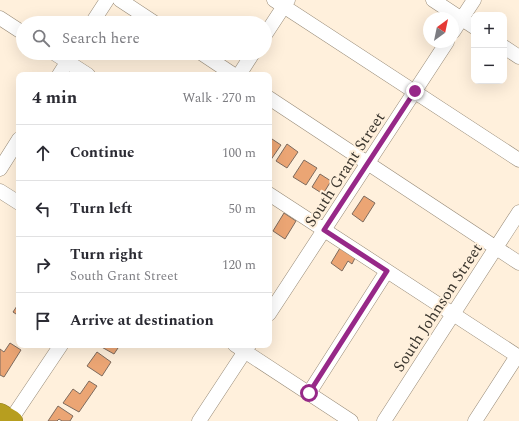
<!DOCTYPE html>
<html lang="en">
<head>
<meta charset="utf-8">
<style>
  body { margin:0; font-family:Spectral,serif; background:#f2f2f3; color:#2b2b33 }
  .controls { position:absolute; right:12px; top:12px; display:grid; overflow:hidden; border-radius:8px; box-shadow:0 4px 16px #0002 }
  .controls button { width:36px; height:36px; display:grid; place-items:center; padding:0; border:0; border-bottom:1px solid #e1e1e2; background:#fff; color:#2b2b33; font:20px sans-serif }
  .compass { position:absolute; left:423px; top:12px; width:36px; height:36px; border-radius:50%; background:#fff; box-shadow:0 4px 16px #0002; rotate:33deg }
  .stop { position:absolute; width:12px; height:12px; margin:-9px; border:3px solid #972888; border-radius:50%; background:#fff }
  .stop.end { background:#972888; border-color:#fff; box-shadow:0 1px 4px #0008 }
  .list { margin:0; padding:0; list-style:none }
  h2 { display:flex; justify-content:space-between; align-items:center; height:52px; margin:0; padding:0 16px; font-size:17px }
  h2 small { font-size:13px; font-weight:400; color:#7c7c81 }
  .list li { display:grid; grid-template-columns:26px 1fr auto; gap:12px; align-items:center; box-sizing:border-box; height:56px; padding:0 16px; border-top:1px solid #e1e1e2 }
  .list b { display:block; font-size:15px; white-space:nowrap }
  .list p { margin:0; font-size:13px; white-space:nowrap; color:#7c7c81 }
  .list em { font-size:13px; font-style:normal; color:#7c7c81 }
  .icon { flex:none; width:22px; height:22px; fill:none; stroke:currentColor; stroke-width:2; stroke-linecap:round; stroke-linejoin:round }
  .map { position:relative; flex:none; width:519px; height:421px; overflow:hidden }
  .search { position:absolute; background:#fff; box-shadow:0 4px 16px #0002; left:16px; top:16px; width:256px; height:44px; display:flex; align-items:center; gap:10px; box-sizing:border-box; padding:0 14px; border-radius:22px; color:#7c7c81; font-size:15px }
  .panel { position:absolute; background:#fff; box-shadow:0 4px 16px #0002; left:16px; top:72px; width:256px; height:276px; border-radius:8px }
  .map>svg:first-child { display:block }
</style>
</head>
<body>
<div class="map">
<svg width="519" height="421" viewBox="0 0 519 421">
  <rect width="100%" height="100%" fill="#fff0dc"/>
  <path fill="#eba574" stroke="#7e6b5e" d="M269 137 281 145 270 161 269 160Z
    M287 144 298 152 287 168 276 161Z
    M304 160 317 168 306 185 293 177Z
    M320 174 331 181 323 194 312 187Z
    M364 196 375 203 363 222 352 214Z
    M284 213 296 221 285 239 273 231Z
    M340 248 355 258 352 264 348 261 342 271 331 263Z
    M19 303V316L13 312Z
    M10 343 21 350 4 377 0 375V349L4 352Z
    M98 345H120L114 354Z
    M97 352 111 362 102 376 87 366Z
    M89 381 97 386 79 412 63 403 73 389 80 394Z
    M58 406 73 416 70 421H62L59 419 57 421H48Z"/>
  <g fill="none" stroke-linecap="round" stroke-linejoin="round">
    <defs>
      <path id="minor" d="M120 0 155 23
        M274 0 519 160
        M433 0 474 27
        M0 18 23 33
        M92 23 107 0
        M453 32 474 0
        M265 35 288 0
        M504 47 519 57
        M54 53 88 75
        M201 53 234 75
        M59 75 73 53
        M239 75 253 53
        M269 98 519 263
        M0 169 19 139
        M0 191 19 203
        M269 194 519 357
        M269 314 447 42
        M235 345 351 421
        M309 393 387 271
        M10 421 61 345
        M199 421 249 345
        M384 421 519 212
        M475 421 517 356"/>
      <path id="highway" d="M0 414 12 421"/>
    </defs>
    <use href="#minor" stroke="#978a77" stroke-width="15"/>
    <use href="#highway" stroke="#8c7a24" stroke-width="22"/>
    <use href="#minor" stroke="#fff" stroke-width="14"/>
    <use href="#highway" stroke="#b79e1f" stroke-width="21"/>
  </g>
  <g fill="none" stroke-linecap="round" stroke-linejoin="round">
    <path stroke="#972888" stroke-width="5" d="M309 393 387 271 324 230 415 91"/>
  </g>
  <g text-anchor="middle" stroke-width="4" stroke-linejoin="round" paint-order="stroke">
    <g font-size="16" fill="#3b362e" stroke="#fff0dc">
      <text transform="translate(344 169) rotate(-57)" y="6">South Grant Street</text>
      <text transform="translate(437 307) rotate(-57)" y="6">South Johnson Street</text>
    </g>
  </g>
</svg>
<div class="controls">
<button>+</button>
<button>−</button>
</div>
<svg class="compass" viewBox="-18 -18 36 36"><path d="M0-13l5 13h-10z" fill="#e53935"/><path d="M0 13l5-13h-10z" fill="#7c7c81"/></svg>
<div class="stop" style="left:309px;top:393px"></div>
<div class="stop end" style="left:415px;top:91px"></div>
<div class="search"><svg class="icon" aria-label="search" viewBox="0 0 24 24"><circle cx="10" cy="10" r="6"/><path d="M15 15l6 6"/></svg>Search here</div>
<section class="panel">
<h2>4 min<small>Walk · 270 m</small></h2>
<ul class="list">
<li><svg class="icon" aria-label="ahead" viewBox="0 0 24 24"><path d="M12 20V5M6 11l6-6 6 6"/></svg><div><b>Continue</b></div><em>100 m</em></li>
<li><svg class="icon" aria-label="left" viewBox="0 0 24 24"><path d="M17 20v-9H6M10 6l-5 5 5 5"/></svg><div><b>Turn left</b></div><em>50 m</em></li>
<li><svg class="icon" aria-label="right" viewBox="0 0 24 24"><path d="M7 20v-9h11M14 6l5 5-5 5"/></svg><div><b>Turn right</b><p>South Grant Street</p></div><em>120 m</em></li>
<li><svg class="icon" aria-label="arrive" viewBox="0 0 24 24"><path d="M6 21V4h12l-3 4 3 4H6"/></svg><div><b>Arrive at destination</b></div></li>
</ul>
</section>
</div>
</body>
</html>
